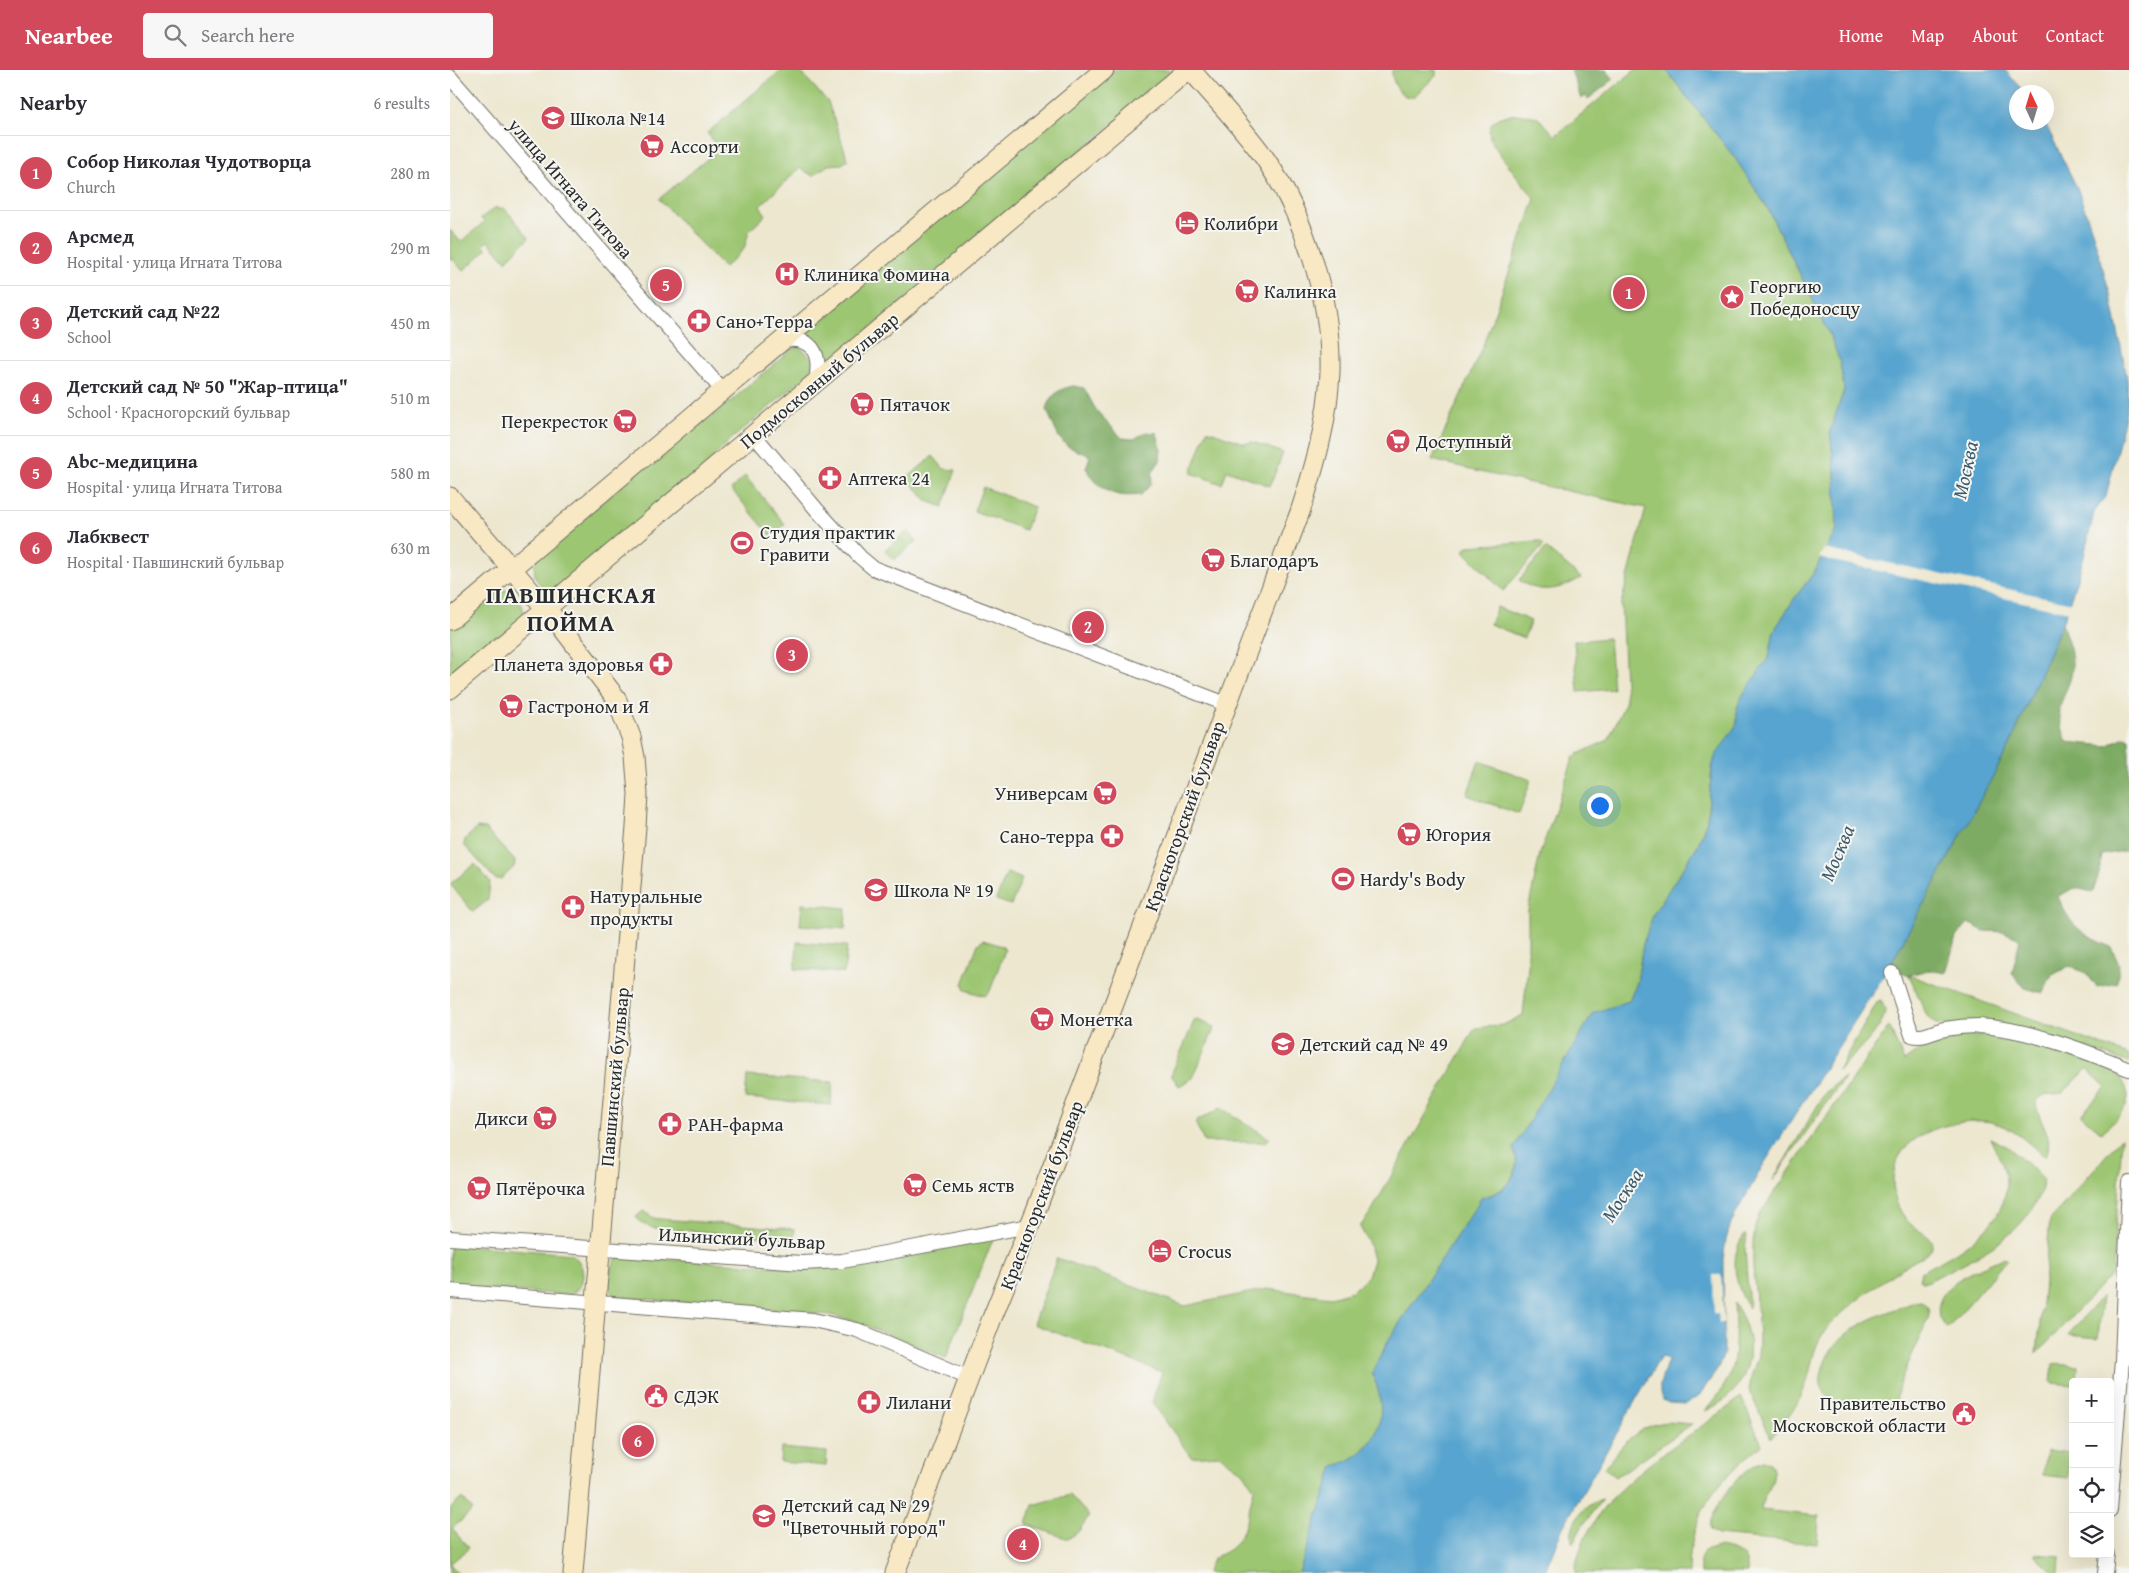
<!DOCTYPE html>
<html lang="en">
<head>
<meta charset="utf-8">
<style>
  body { margin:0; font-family:"Gentium Book Plus",serif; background:#f7f7f7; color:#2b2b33 }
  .controls { position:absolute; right:15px; bottom:15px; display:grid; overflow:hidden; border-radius:5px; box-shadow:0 5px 20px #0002 }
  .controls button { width:45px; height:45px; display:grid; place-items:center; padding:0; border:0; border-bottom:1px solid #e1e1e2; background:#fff; color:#2b2b33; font:25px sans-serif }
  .compass { position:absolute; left:1559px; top:15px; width:45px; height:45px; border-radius:50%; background:#fff; box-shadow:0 5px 20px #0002; rotate:356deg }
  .you { position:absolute; left:1149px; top:735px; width:18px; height:18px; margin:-12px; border:4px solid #fff; border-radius:50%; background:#1a73e8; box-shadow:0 0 0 8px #1a73e833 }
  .badge { display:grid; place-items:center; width:32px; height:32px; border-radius:50%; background:#d1495b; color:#fff; font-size:16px; font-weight:700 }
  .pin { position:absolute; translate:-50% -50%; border:2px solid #fff; box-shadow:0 1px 5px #0006 }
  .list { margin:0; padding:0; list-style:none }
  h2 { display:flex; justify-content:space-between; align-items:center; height:65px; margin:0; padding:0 20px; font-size:21px }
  h2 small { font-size:16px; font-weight:400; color:#7c7c81 }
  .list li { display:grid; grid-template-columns:32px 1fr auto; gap:15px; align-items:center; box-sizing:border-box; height:75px; padding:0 20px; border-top:1px solid #e1e1e2 }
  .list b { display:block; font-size:19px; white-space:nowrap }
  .list p { margin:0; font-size:16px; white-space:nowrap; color:#7c7c81 }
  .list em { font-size:16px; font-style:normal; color:#7c7c81 }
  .icon { flex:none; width:28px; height:28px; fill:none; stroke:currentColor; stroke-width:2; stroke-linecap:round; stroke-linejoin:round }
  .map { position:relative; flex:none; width:1679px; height:1503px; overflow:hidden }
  header { display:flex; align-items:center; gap:30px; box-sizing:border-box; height:70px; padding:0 25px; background:#d1495b; color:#fff }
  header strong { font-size:24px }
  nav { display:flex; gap:28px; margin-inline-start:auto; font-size:18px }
  .search { width:350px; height:45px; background:#f7f7f7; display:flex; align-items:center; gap:12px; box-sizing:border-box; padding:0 18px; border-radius:5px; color:#7c7c81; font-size:19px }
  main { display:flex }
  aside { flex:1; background:#fff }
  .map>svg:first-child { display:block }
</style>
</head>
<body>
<header>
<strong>Nearbee</strong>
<div class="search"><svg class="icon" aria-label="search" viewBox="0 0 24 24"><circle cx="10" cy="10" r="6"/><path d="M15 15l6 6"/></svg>Search here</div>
<nav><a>Home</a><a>Map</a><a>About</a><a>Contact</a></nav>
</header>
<main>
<aside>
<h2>Nearby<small>6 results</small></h2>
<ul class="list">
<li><span class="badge">1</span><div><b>Собор Николая Чудотворца</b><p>Church</p></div><em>280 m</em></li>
<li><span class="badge">2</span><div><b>Арсмед</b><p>Hospital · улица Игната Титова</p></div><em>290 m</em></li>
<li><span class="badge">3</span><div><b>Детский сад №22</b><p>School</p></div><em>450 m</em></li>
<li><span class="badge">4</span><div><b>Детский сад № 50 &quot;Жар-птица&quot;</b><p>School · Красногорский бульвар</p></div><em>510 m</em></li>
<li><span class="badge">5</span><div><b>Abc-медицина</b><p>Hospital · улица Игната Титова</p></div><em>580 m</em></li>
<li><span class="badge">6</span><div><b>Лабквест</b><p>Hospital · Павшинский бульвар</p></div><em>630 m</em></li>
</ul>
</aside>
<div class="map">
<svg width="1679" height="1503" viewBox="0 0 1679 1503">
  <rect width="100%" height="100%" fill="#f6f6f2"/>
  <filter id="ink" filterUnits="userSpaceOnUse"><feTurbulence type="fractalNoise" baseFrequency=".02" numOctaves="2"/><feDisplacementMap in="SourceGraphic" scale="10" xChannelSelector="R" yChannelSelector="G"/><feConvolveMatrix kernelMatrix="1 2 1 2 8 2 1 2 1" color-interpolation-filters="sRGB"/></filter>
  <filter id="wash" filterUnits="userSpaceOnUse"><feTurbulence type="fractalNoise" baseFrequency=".0096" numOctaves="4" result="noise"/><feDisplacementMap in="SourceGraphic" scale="20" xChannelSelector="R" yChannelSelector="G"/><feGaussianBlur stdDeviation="1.12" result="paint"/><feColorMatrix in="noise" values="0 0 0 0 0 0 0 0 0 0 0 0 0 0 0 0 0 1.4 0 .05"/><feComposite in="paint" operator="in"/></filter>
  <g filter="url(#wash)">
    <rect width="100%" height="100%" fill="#ede7cf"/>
    <path fill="#9dc672" stroke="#64784e" d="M331 0H349L378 32 398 90 392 94 378 95 363 106 350 98 310 136 316 145 299 161 294 179 274 198 209 129 269 79 257 63Z
      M662 0H720L719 6 374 298C377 276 365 271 347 267Z
      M942 0H986V6L963 27C950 29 941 11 942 0Z
      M1185 0H1216L1285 88 1317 137 1380 265 1390 292 1394 320 1380 361 1385 403 1387 459 1363 504 1344 529 1324 561 1319 587 1287 638V654L1283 663 1265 687 1262 698 1257 750 1248 775 1204 843 1193 874 1187 913 1179 931 1169 936 1066 1083C1069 1106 1054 1124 1032 1127L938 1271 922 1304C941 1344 929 1383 884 1396L849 1503H757C764 1480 773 1488 785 1474 798 1458 799 1437 804 1418L793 1402 769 1385 741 1387 702 1332 712 1302 583 1254 607 1188 735 1236 817 1219 881 1227 902 1221 918 1206 923 1190 919 1174 910 1157 921 1142 1025 958 1053 955 1073 945 1078 897V840L1090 784 1124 686 1158 670 1176 631 1171 534 1196 438 1016 399V398L982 390 1034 273 1085 129C1077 118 1042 77 1040 67 1034 42 1070 42 1086 47 1092 50 1100 60 1105 66Z
      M46 137 47 139 54 138C64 148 70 158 79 168L56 191 38 171 33 175 37 179 13 201 3 189 0 190V160L11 172 34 152 31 148Z
      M350 277 363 289 361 302 278 372 250 402 108 521C87 522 78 501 89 484L194 396 269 341 342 279Z
      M757 360 794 373 803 372 833 383 820 416 777 400 772 414 741 403Z
      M483 386 494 399 506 400 493 437 477 431 457 408Z
      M295 406 335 454 321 466 281 419Z
      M533 417 584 437 575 460 524 441Z
      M458 461 467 471 444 490 435 480Z
      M1089 471 1094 475 1053 521 1014 481 1018 476Z
      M1096 478 1131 508C1110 520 1089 525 1069 510Z
      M53 519C66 523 73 531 74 545L0 612V559L46 520Z
      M1047 537 1081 551 1074 568 1040 554Z
      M1159 568 1163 619 1128 622 1124 571Z
      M1029 691 1081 710 1069 744 1017 725Z
      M27 758 35 759 65 791 64 797 51 809H45L14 775 15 769Z
      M25 794 40 812 38 830 23 842 0 814Z
      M557 803 572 809 561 835 546 830Z
      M352 834 396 838 395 859 350 855Z
      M533 870 552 876 555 880 540 921 535 926 515 920 513 914 528 874Z
      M347 872 397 876 394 903 345 899Z
      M1459 905 1679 985V993L1640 979 1486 954 1477 946Z
      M1431 930C1432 933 1435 938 1435 941 1435 957 1400 990 1388 1000L1428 931Z
      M745 949 765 957 743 1008 729 1016 721 1005Z
      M1439 956 1454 991C1472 978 1488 967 1512 964 1550 960 1587 976 1623 987 1638 992 1657 995 1669 1006 1674 1011 1677 1019 1678 1027 1678 1040 1660 1054 1652 1063L1631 1045 1656 1017 1637 999 1613 1023 1594 1025 1586 1030C1585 1047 1606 1066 1596 1085H1592C1577 1071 1562 1057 1541 1052 1530 1050 1518 1051 1507 1053 1475 1059 1443 1075 1443 1112 1443 1130 1451 1147 1465 1158 1470 1162 1477 1164 1480 1169 1483 1173 1482 1176 1481 1180 1472 1188 1462 1192 1452 1198 1429 1213 1388 1242 1373 1264 1362 1279 1362 1297 1356 1314 1349 1336 1335 1352 1321 1368L1299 1320V1314L1308 1285 1309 1271C1309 1235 1295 1176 1309 1145Z
      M297 1006 383 1012 381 1035 295 1028Z
      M1395 1006 1323 1110 1375 1023Z
      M771 1038 819 1068 815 1072H754L745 1052Z
      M1672 1067 1663 1202 1587 1284 1600 1150Z
      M1540 1068 1558 1077 1592 1107C1594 1116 1591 1122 1587 1129 1567 1173 1517 1190 1477 1212H1472L1469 1210 1471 1202C1507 1183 1565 1153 1555 1103 1552 1090 1545 1080 1540 1068Z
      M193 1141 204 1148 210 1149 345 1159 344 1169 203 1158 191 1153 186 1147Z
      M1295 1164 1297 1165 1295 1178 1299 1238C1285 1217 1278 1185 1295 1164Z
      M543 1169 496 1288 407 1252 380 1245 172 1227C168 1226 163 1226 161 1222 155 1214 161 1195 167 1188L174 1186 352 1198Z
      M0 1174 122 1184C137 1196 137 1217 119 1225L0 1216Z
      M1554 1187 1557 1189 1498 1258C1489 1251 1487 1245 1489 1234 1496 1208 1533 1198 1554 1187Z
      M1652 1226 1648 1268 1618 1265Z
      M1471 1231C1478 1235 1479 1239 1479 1246L1449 1315 1445 1338C1427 1337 1405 1339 1388 1333 1377 1329 1369 1318 1371 1306 1379 1260 1425 1247 1464 1232Z
      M1284 1233C1312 1273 1302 1321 1255 1341 1290 1303 1286 1281 1284 1233Z
      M1603 1294 1628 1296 1627 1312H1623V1315L1601 1313Z
      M1291 1327 1312 1375C1267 1411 1239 1443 1239 1503H1126C1125 1492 1130 1480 1134 1470 1166 1404 1236 1372 1291 1327Z
      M1217 1352 1242 1354 1166 1407 1155 1398C1171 1375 1188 1355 1217 1352Z
      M331 1378 377 1382 376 1396 330 1392Z
      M1596 1380 1620 1383 1618 1408 1593 1405Z
      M1314 1391 1320 1393C1331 1411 1311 1423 1311 1440L1369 1446 1367 1474 1268 1465 1260 1460C1259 1438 1292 1397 1314 1391Z
      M620 1425 639 1446 628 1462 618 1469 577 1454 583 1435Z
      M12 1428 23 1440 2 1459 19 1478 0 1494 8 1503H0V1439Z
      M1152 1429 1131 1458 1124 1472H1122C1119 1451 1134 1435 1152 1429Z
      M1268 1477C1285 1480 1299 1483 1297 1503H1250V1490L1254 1481Z
      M1585 1484 1610 1486 1609 1503H1605L1585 1486Z"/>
    <path fill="#7eab64" stroke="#546b48" d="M1121 0H1156L1164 9 1138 29 1136 26 1131 29Z
      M623 316 634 318 646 340 672 368 684 369 696 362 707 363 711 379 710 391 703 401 701 414 691 425C664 428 650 422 636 398L640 386C632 382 621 379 615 374 605 366 603 350 596 340 603 324 606 320 623 316Z
      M1612 553C1616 568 1623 581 1622 598 1622 611 1614 622 1611 634 1607 647 1613 660 1617 672L1657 676 1674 667 1679 668V780L1652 785 1649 804 1643 822 1625 818 1608 826C1618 854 1633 866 1661 877L1669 894 1667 913 1647 917 1636 903 1619 896 1601 906 1593 923 1575 918 1562 904 1570 869 1554 862 1534 861 1518 853 1506 867 1496 903 1478 900 1459 905 1439 897 1560 675Z"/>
    <path fill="#56a4cf" stroke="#40687d" d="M1216 0H1555L1574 22H1566V52L1595 53 1628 120 1642 160 1662 231 1677 308 1678 334 1656 427 1644 442 1634 487 1615 546 1560 675 1439 897 1312 1097 1281 1153 1276 1170 1273 1189 1274 1283 1268 1299 1248 1327 1236 1334 1219 1333 1213 1330 1210 1324V1314L1218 1289 1211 1286 1113 1457 1094 1503H849L884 1396C929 1383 941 1344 922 1304L938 1271 1032 1127C1054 1125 1075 1102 1063 1079L1143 943 1179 931 1187 913 1193 874 1204 843 1248 775 1257 750 1262 698 1265 687 1287 654V638L1292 626 1319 587 1324 561 1344 529 1363 504 1387 459 1385 403 1380 361 1394 320 1390 292 1380 265 1317 137 1285 88Z"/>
    <path fill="#ede7cf" d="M1374 479 1622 533 1619 542 1369 488Z
      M1263 1205H1271L1274 1253H1269L1268 1244H1264Z"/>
  </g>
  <g filter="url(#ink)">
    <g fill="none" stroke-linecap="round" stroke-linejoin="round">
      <defs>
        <path id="street" d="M0 7 273 321
          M330 271C361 265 372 282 366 311
          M304 365 367 440 410 487 423 498 776 634
          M1442 903 1462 965C1474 969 1483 961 1495 959 1506 957 1517 956 1529 956 1578 959 1633 980 1679 999
          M0 1168 352 1193 392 1191 579 1156
          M0 1221 363 1250 407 1260 519 1308
          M1660 1440 1672 1290 1679 1112
          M1655 1503 1657 1484"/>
        <path id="secondary" d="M0 427 110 555 166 628 181 667 185 687 188 724 186 757 123 1503
          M0 550 654 0
          M0 619 738 0
          M445 1503 542 1248 586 1140 850 442C865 396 878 351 880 302 882 233 855 147 816 90 794 58 766 30 741 0"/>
      </defs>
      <use href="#street" stroke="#6f6d64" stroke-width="16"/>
      <use href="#secondary" stroke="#6f6d64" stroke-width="21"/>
      <use href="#street" stroke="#fff" stroke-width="14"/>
      <use href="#secondary" stroke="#f8e8c3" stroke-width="19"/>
    </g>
  </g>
  <defs>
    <symbol id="school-disc" viewBox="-11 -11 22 22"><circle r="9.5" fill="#d1495b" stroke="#f6f6f2"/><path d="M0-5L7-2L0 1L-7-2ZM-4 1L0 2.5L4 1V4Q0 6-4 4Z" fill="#fff"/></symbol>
    <symbol id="supermarket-disc" viewBox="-11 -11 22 22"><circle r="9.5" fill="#d1495b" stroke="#f6f6f2"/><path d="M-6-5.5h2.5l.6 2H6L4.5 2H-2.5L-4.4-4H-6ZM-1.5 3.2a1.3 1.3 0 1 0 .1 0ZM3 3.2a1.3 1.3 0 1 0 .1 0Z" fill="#fff"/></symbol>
    <symbol id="hotel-disc" viewBox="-11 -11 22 22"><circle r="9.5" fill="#d1495b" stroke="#f6f6f2"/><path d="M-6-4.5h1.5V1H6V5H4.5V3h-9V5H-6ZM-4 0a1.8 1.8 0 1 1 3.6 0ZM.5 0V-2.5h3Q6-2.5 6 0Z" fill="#fff"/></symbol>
    <symbol id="hospital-disc" viewBox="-11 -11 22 22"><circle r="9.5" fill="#d1495b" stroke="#f6f6f2"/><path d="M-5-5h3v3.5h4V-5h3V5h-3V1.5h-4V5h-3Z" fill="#fff"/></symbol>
    <symbol id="sight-disc" viewBox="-11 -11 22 22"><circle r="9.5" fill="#d1495b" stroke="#f6f6f2"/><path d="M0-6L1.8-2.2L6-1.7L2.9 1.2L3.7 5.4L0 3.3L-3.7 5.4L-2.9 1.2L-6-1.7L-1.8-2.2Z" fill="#fff"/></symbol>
    <symbol id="pharmacy-disc" viewBox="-11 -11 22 22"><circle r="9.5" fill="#d1495b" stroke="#f6f6f2"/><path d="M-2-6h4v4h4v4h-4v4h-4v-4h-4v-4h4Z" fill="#fff"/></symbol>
    <symbol id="stadium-disc" viewBox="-11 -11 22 22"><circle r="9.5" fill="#d1495b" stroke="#f6f6f2"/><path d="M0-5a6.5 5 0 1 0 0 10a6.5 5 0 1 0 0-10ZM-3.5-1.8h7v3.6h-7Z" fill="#fff"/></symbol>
    <symbol id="civic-disc" viewBox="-11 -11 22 22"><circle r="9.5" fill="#d1495b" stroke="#f6f6f2"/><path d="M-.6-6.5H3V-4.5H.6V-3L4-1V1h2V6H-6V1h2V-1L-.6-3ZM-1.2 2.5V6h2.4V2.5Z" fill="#fff"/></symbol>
  </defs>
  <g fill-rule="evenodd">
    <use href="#school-disc" x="89" y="34" width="28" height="28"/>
    <use href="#supermarket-disc" x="188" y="62" width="28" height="28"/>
    <use href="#hotel-disc" x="723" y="139" width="28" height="28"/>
    <use href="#hospital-disc" x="323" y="190" width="28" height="28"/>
    <use href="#supermarket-disc" x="783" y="207" width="28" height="28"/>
    <use href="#sight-disc" x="1268" y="213" width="28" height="28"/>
    <use href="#pharmacy-disc" x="235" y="237" width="28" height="28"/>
    <use href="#supermarket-disc" x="398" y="320" width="28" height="28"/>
    <use href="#supermarket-disc" x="161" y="337" width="28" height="28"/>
    <use href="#supermarket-disc" x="934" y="357" width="28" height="28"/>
    <use href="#pharmacy-disc" x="366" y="394" width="28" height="28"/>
    <use href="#stadium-disc" x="278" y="459" width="28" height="28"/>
    <use href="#supermarket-disc" x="749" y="476" width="28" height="28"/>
    <use href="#pharmacy-disc" x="197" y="580" width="28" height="28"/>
    <use href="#supermarket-disc" x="47" y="622" width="28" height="28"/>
    <use href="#supermarket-disc" x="641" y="709" width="28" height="28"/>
    <use href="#supermarket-disc" x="945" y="750" width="28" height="28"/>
    <use href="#pharmacy-disc" x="648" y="752" width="28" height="28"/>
    <use href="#stadium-disc" x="879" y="795" width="28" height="28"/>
    <use href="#school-disc" x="412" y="806" width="28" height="28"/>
    <use href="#pharmacy-disc" x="109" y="823" width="28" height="28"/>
    <use href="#supermarket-disc" x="578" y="935" width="28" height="28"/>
    <use href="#school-disc" x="819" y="960" width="28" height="28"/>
    <use href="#supermarket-disc" x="81" y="1034" width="28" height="28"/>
    <use href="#pharmacy-disc" x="206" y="1040" width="28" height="28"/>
    <use href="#supermarket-disc" x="451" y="1101" width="28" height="28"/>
    <use href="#supermarket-disc" x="15" y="1104" width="28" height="28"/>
    <use href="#hotel-disc" x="696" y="1167" width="28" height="28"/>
    <use href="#civic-disc" x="192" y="1312" width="28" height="28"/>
    <use href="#pharmacy-disc" x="405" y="1318" width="28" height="28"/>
    <use href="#civic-disc" x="1500" y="1330" width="28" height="28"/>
    <use href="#school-disc" x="300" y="1432" width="28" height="28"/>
  </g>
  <g text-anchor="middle" stroke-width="4" stroke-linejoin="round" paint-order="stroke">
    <g font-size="19" fill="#2b2b2b" stroke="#f6f6f2" text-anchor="start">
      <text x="120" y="55">Школа №14</text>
      <text x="220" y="83">Ассорти</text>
      <text x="754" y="160">Колибри</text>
      <text x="354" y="211">Клиника Фомина</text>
      <text x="1300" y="223">Георгию<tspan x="1300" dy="22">Победоносцу</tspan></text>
      <text x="814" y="228">Калинка</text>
      <text x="266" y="258">Сано+Терра</text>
      <text x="430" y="341">Пятачок</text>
      <text x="158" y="358" text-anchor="end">Перекресток</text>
      <text x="966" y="378">Доступный</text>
      <text x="398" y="415">Аптека 24</text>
      <text x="310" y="469">Студия практик<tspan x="310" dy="22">Гравити</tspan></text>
      <text x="780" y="497">Благодаръ</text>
      <text x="194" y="601" text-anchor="end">Планета здоровья</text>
      <text x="78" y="643">Гастроном и Я</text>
      <text x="638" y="730" text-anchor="end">Универсам</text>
      <text x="976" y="771">Югория</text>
      <text x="644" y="773" text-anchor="end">Сано-терра</text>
      <text x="910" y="816">Hardy's Body</text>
      <text x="444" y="827">Школа № 19</text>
      <text x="140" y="833">Натуральные<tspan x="140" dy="22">продукты</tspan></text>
      <text x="610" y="956">Монетка</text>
      <text x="850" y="981">Детский сад № 49</text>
      <text x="78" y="1055" text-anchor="end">Дикси</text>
      <text x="238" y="1061">РАН-фарма</text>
      <text x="482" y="1122">Семь яств</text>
      <text x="46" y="1125">Пятёрочка</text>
      <text x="728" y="1188">Crocus</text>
      <text x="224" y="1333">СДЭК</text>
      <text x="436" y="1339">Лилани</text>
      <text x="1496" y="1340" text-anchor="end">Правительство<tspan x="1496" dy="22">Московской области</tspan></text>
      <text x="332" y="1442">Детский сад № 29<tspan x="332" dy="22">"Цветочный город"</tspan></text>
    </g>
    <g font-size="19" fill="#2b2b2b" stroke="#f6f6f2">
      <text transform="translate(121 118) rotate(49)" y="7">улица Игната Титова</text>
      <text transform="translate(369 310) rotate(-40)" y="7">Подмосковный бульвар</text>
      <text transform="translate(734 746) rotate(-70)" y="7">Красногорский бульвар</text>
      <text transform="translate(164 1007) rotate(-85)" y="7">Павшинский бульвар</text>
      <text transform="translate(591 1125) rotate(-69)" y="7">Красногорский бульвар</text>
      <text transform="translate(292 1168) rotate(3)" y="7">Ильинский бульвар</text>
    </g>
    <g font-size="20" font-style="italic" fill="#3c5b6d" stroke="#f6f6f2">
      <text transform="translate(1515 400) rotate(-78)" y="7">Москва</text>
      <text transform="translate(1387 783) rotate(-67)" y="7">Москва</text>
      <text transform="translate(1172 1125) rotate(-57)" y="7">Москва</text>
    </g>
    <g font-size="24" font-weight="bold" letter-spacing="1" fill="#2b2b2b" stroke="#f6f6f2">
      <text x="121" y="533">ПАВШИНСКАЯ<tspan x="121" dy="28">ПОЙМА</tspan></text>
    </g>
  </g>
</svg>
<div class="controls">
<button>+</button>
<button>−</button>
<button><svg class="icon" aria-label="locate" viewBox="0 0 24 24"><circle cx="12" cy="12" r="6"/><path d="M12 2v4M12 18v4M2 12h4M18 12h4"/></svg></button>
<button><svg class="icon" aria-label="layers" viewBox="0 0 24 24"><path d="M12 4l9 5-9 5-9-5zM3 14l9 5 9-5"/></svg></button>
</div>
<svg class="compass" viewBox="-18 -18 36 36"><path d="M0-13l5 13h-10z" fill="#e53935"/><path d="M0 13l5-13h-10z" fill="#7c7c81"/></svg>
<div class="you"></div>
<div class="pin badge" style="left:1179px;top:223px">1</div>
<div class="pin badge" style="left:638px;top:557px">2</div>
<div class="pin badge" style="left:342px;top:585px">3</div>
<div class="pin badge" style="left:573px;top:1474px">4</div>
<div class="pin badge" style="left:216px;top:215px">5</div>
<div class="pin badge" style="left:188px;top:1371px">6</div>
</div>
</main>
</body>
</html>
